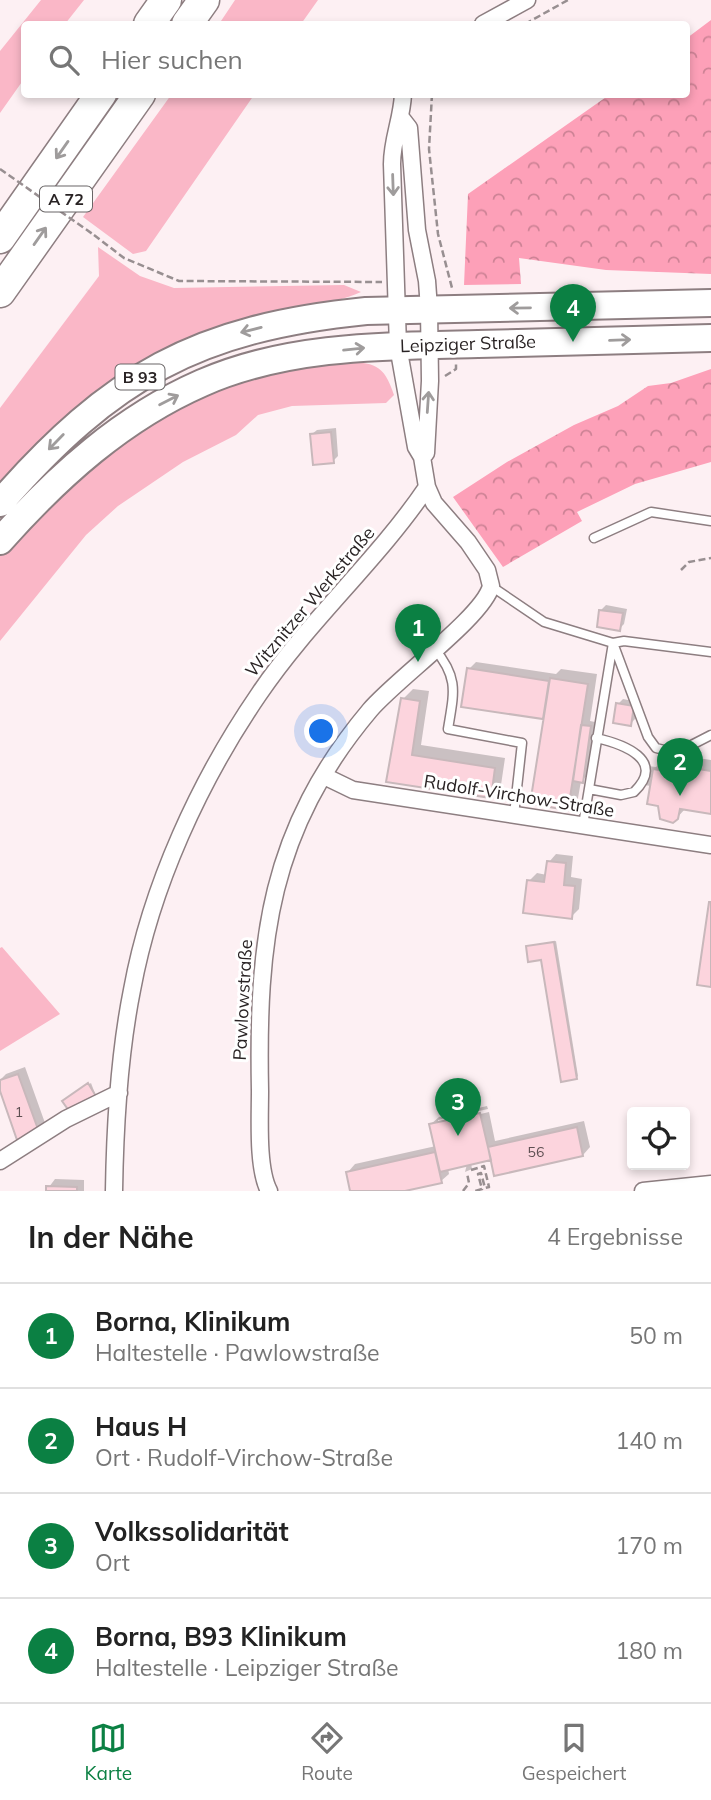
<!DOCTYPE html>
<html lang="de">
<head>
<meta charset="utf-8">
<style>
  body { margin:0; font-family:Mulish,sans-serif; background:#f6f6f6; color:#222 }
  .controls { position:absolute; right:21px; bottom:21px; display:grid; overflow:hidden; border-radius:7px; box-shadow:0 4px 10px #0003 }
  .controls button { width:63px; height:63px; display:grid; place-items:center; padding:0; border:0; border-bottom:2px solid #e0e0e0; background:#fff; color:#222; font:35px sans-serif }
  .you { position:absolute; left:322px; top:732px; width:24px; height:24px; margin:-18px; border:5px solid #fff; border-radius:50%; background:#1a73e8; box-shadow:0 0 0 10px #1a73e833 }
  .badge { display:grid; place-items:center; width:46px; height:46px; border-radius:50%; background:#0b8043; color:#fff; font-size:23px; font-weight:700 }
  .pin { position:absolute; translate:-50% -58px; filter:drop-shadow(0 2px 4px #0008) }
  .pin::after { content:''; position:absolute; top:37px; width:24px; height:21px; background:inherit; clip-path:polygon(0 0,100% 0,50% 100%) }
  .list { margin:0; padding:0; list-style:none }
  h2 { display:flex; justify-content:space-between; align-items:center; height:91px; margin:0; padding:0 28px; font-size:30px }
  h2 small { font-size:23px; font-weight:400; color:#767676 }
  .list li { display:grid; grid-template-columns:46px 1fr auto; gap:21px; align-items:center; box-sizing:border-box; height:105px; padding:0 28px; border-top:2px solid #e0e0e0 }
  .list b { display:block; font-size:26px; white-space:nowrap }
  .list p { margin:0; font-size:23px; white-space:nowrap; color:#767676 }
  .list em { font-size:23px; font-style:normal; color:#767676 }
  .icon { flex:none; width:38px; height:38px; fill:none; stroke:currentColor; stroke-width:2; stroke-linecap:round; stroke-linejoin:round }
  .map { position:relative; flex:none; width:711px; height:1191px; overflow:hidden }
  .search { position:absolute; background:#fff; box-shadow:0 4px 10px #0003; left:21px; right:21px; top:21px; height:77px; display:flex; align-items:center; gap:18px; box-sizing:border-box; padding:0 24px; border-radius:7px; color:#767676; font-size:26px }
  .sheet { height:511px; background:#fff }
  nav { display:flex; justify-content:space-around; align-items:center; box-sizing:border-box; height:98px; border-top:2px solid #e0e0e0; background:#fff; font-size:19px; color:#767676 }
  nav a { display:grid; justify-items:center; gap:4px }
  nav .on { color:#0b8043 }
  .map>svg:first-child { display:block }
</style>
</head>
<body>
<div class="map">
<svg width="711" height="1191" viewBox="0 0 711 1191">
  <defs>
    <pattern id="forest-crowns" width="20" height="18" patternUnits="userSpaceOnUse" patternTransform="scale(1.75)"><rect width="20" height="18" fill="#fda0b8"/><path d="M2 6a3 3 0 1 1 6 0M12 15a3 3 0 1 1 6 0" fill="none" stroke="#cd8295"/></pattern>
  </defs>
  <rect width="100%" height="100%" fill="#fdf0f3"/>
  <path fill="#fab7c7" d="M41 0H84L65 24H24V79L0 113V51Z
    M235 0H318L301 24H219Z
    M171 95H254L146 251 133 254 83 217Z
    M98 247 140 276 174 288 344 285 361 292C324 308 275 310 236 322 129 354 72 410 0 490V408L99 276Z
    M342 362C374 362 384 364 394 395L386 403 292 406 258 415 236 435 183 462 118 506 86 535 0 641V555C71 472 164 398 273 373 296 367 320 365 342 362Z
    M2 947 60 1014 0 1051V948Z"/>
  <path fill="url(#forest-crowns)" d="M711 20V274L606 270 519 258 521 284 464 285 468 194 609 95 686 94 687 38Z
    M711 369V462L635 484 577 512 582 521 503 567 453 497 507 462 574 425 618 406 648 386 671 383Z"/>
  <path fill="#0003" d="M336 428 338 456 333 461 312 434 317 430Z
    M606 605 627 609 624 624 619 629 601 610Z
    M476 662 556 674 561 669 597 674 590 721 595 722 587 776 581 781 578 798 568 808 546 714 543 718 469 669Z
    M413 689 429 691 421 745 505 758 501 785 490 796 388 781 403 699Z
    M623 699 638 702 635 719 630 724 618 704Z
    M678 755 711 760V812L685 809 675 820 666 821 660 816V804L652 786 643 785 648 766 656 767 665 759 673 760Z
    M556 854 573 856 571 877 582 879 579 909 571 917 529 881 537 873 547 875 549 862Z
    M556 941 578 1076 576 1078 542 958 528 947Z
    M25 1067 45 1123 38 1130 0 1086V1080L6 1074Z
    M91 1083 96 1096 67 1099Z
    M487 1106 488 1109 438 1120V1124L489 1112 495 1141 584 1121 590 1147 583 1155 492 1158 471 1163 472 1169 465 1172 467 1164 448 1168 449 1174 441 1181 397 1191H352L348 1172 355 1164 436 1146 431 1124 439 1117Z
    M55 1179 84 1180V1191H46Z"/>
  <path fill="#fcd4dd" stroke="#c8b8bb" stroke-width="2" d="M331 432 334 463 313 465 310 434Z
    M599 610 623 613 620 631 597 627Z
    M467 668 549 681 543 719 461 707Z
    M550 678 588 684 568 810 530 804Z
    M401 698 420 701 412 755 495 768 491 798 386 782Z
    M616 703 634 706 631 726 613 723Z
    M581 725 591 726 583 783 573 781Z
    M666 764 711 771V814L680 809 678 819 673 823 660 819 658 806 647 804 653 769 665 771Z
    M547 861 566 863 564 885 575 886 572 919 523 913 527 880 544 882Z
    M709 902H711V987L697 985Z
    M554 942 577 1079 561 1082 541 960 528 962 526 946Z
    M18 1074 39 1132 17 1140 0 1091V1080Z
    M88 1083 97 1098 72 1115 62 1101Z
    M480 1113 491 1160 440 1172 429 1124Z
    M577 1127 583 1156 494 1176 488 1147Z
    M435 1152 442 1183 405 1191H350L346 1172Z
    M46 1186 77 1187V1191H46Z"/>
  <g fill="none" stroke-linecap="round" stroke-linejoin="round">
    <defs>
      <path id="lane" d="M594 538 651 512 711 521
        M491 586 544 622 613 643 648 737 656 748 676 753 711 735
        M434 648C459 678 454 692 448 729L522 743 514 815
        M589 789 621 795 634 792C667 760 623 744 596 738
        M583 825 613 643 624 641 711 652"/>
      <path id="street" d="M483 24 527 0
        M402 119 409 128 417 230 427 281 429 309 430 381 426 453 422 457
        M324 776 353 790 711 845
        M0 1161 66 1119 119 1093
        M114 1191C115 1124 119 1055 132 990 151 886 200 780 259 694 309 620 377 561 427 487
        M269 1191C257 1168 260 1118 260 1091 257 941 269 830 370 710 395 680 484 616 491 586L487 570 468 542 434 503 427 487 422 457 416 447 398 346 392 164C392 139 402 119 403 94
        M643 1191 711 1184"/>
      <path id="primary" d="M0 503C111 376 197 328 366 311L711 303
        M0 541C58 476 122 418 202 383 288 345 386 346 478 344 556 342 633 340 711 338"/>
      <path id="highway" d="M149 24 166 0
        M187 24 204 0
        M0 238 101 94
        M0 292 140 94"/>
    </defs>
    <use href="#lane" stroke="#8d7e81" stroke-width="11"/>
    <use href="#street" stroke="#8d7e81" stroke-width="19"/>
    <use href="#primary" stroke="#8d7e81" stroke-width="30"/>
    <use href="#highway" stroke="#8d7e81" stroke-width="33"/>
    <path stroke="#988f91" stroke-width="2.5" stroke-dasharray="7 3.5" stroke-linecap="butt" d="M525 24 568 0
      M432 94 429 149 438 234 452 288
      M94 235 124 258 179 281 382 282
      M445 376 456 369V364
      M681 570 689 562 711 558
      M471 1170 484 1166 489 1187 485 1188 481 1173 478 1174 482 1189 475 1191
      M463 1191 469 1183 467 1173"/>
    <use href="#lane" stroke="#fff" stroke-width="8"/>
    <use href="#street" stroke="#fff" stroke-width="16"/>
    <use href="#primary" stroke="#fff" stroke-width="26"/>
    <use href="#highway" stroke="#fff" stroke-width="30"/>
    <path stroke="#988f91" stroke-width="2.5" stroke-dasharray="7 3.5" stroke-linecap="butt" d="M0 169 94 235"/>
  </g>
  <defs><path id="oneway-shaft" d="M-6 0H5M1.5-3L5.5 0L1.5 3" fill="none" stroke-width="1.6" stroke-linecap="round" stroke-linejoin="round" transform="scale(1.75)"/></defs>
  <g stroke="#9f9c9c">
    <use href="#oneway-shaft" transform="translate(62 150) rotate(125)"/>
    <use href="#oneway-shaft" transform="translate(393 185) rotate(88)"/>
    <use href="#oneway-shaft" transform="translate(40 236) rotate(-55)"/>
    <use href="#oneway-shaft" transform="translate(520 308) rotate(179)"/>
    <use href="#oneway-shaft" transform="translate(251 330) rotate(166)"/>
    <use href="#oneway-shaft" transform="translate(620 340) rotate(-2)"/>
    <use href="#oneway-shaft" transform="translate(354 349) rotate(-6)"/>
    <use href="#oneway-shaft" transform="translate(169 400) rotate(-27)"/>
    <use href="#oneway-shaft" transform="translate(428 402) rotate(-86)"/>
    <use href="#oneway-shaft" transform="translate(56 442) rotate(134)"/>
  </g>
  <g text-anchor="middle" stroke-width="6" stroke-linejoin="round" paint-order="stroke">
    <g font-size="14" fill="#5e4f52">
      <text x="19" y="1117">1</text>
      <text x="536" y="1157">56</text>
    </g>
    <g fill="#fff" stroke="#696566" stroke-width="2">
      <rect x="40" y="186.5" width="52" height="25" rx="5"/>
      <rect x="115.5" y="364.5" width="49" height="25" rx="5"/>
    </g>
    <g font-size="16" font-weight="bold" fill="#292324">
      <text x="66" y="205">A 72</text>
      <text x="140" y="383">B 93</text>
    </g>
    <g font-size="18" fill="#292324" stroke="#fff">
      <text transform="translate(468 344) rotate(-2)" y="6">Leipziger Straße</text>
      <text transform="translate(310 602) rotate(-50)" y="6">Witznitzer Werkstraße</text>
      <text transform="translate(519 796) rotate(9)" y="6">Rudolf-Virchow-Straße</text>
      <text transform="translate(243 1000) rotate(-87)" y="6">Pawlowstraße</text>
    </g>
  </g>
</svg>
<div class="controls">
<button><svg class="icon" aria-label="locate" viewBox="0 0 24 24"><circle cx="12" cy="12" r="6"/><path d="M12 2v4M12 18v4M2 12h4M18 12h4"/></svg></button>
</div>
<div class="you"></div>
<div class="pin badge" style="left:418px;top:662px">1</div>
<div class="pin badge" style="left:680px;top:796px">2</div>
<div class="pin badge" style="left:458px;top:1136px">3</div>
<div class="pin badge" style="left:573px;top:342px">4</div>
<div class="search"><svg class="icon" aria-label="search" viewBox="0 0 24 24"><circle cx="10" cy="10" r="6"/><path d="M15 15l6 6"/></svg>Hier suchen</div>
</div>
<section class="sheet">
<h2>In der Nähe<small>4 Ergebnisse</small></h2>
<ul class="list">
<li><span class="badge">1</span><div><b>Borna, Klinikum</b><p>Haltestelle · Pawlowstraße</p></div><em>50 m</em></li>
<li><span class="badge">2</span><div><b>Haus H</b><p>Ort · Rudolf-Virchow-Straße</p></div><em>140 m</em></li>
<li><span class="badge">3</span><div><b>Volkssolidarität</b><p>Ort</p></div><em>170 m</em></li>
<li><span class="badge">4</span><div><b>Borna, B93 Klinikum</b><p>Haltestelle · Leipziger Straße</p></div><em>180 m</em></li>
</ul>
</section>
<nav>
<a class="on"><svg class="icon" aria-label="map" viewBox="0 0 24 24"><path d="M3 6l6-2 6 2 6-2v14l-6 2-6-2-6 2zM9 4v14M15 6v14"/></svg>Karte</a>
<a><svg class="icon" aria-label="directions" viewBox="0 0 24 24"><path d="M12 3l9 9-9 9-9-9zM9 14v-3h6M13 9l2 2-2 2"/></svg>Route</a>
<a><svg class="icon" aria-label="saved" viewBox="0 0 24 24"><path d="M7 4h10v16l-5-4-5 4z"/></svg>Gespeichert</a>
</nav>
</body>
</html>
